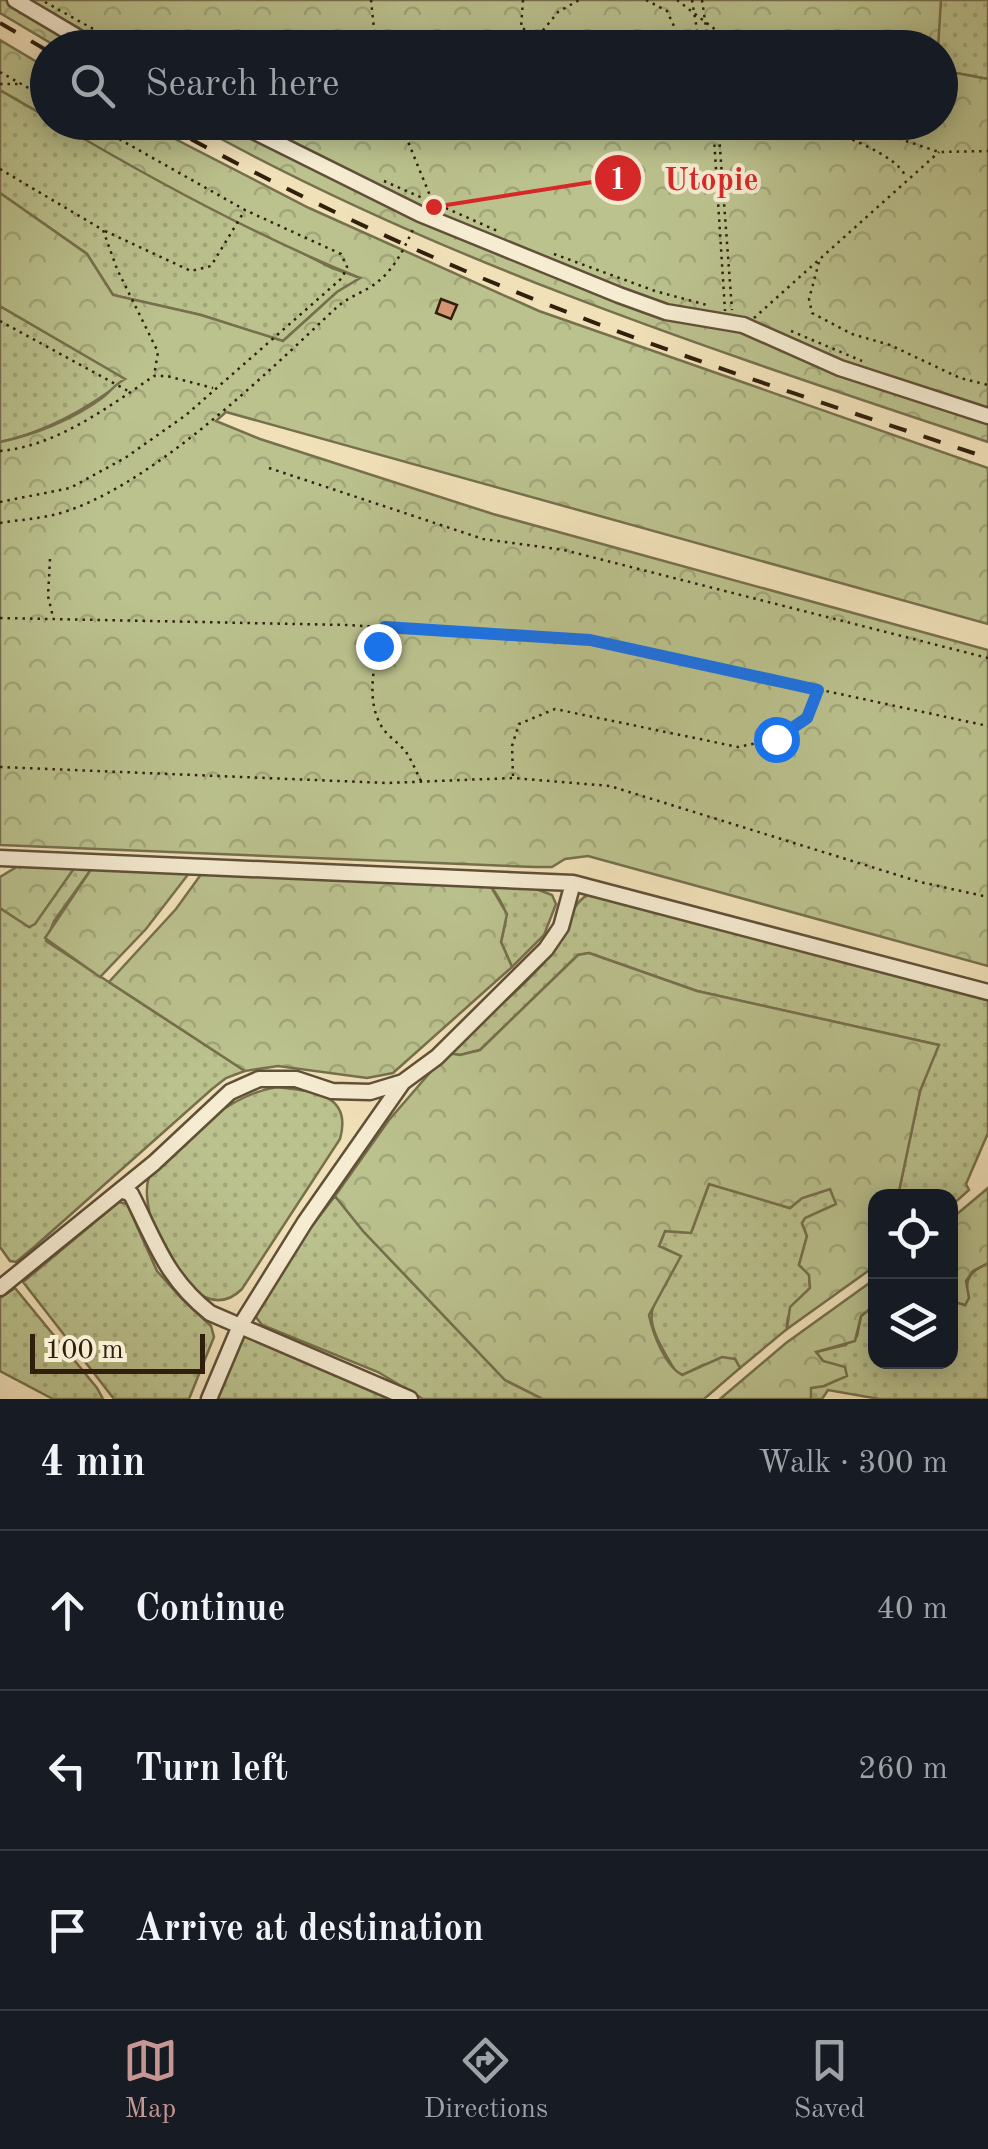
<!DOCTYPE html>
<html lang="en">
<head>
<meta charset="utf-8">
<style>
  body { margin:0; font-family:"Old Standard TT",serif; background:#242831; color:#f1f3f6 }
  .controls { position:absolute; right:30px; bottom:30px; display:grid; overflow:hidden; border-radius:20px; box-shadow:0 5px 25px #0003 }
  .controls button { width:90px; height:90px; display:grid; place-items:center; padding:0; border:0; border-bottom:2px solid #363941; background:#171b24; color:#f1f3f6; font:50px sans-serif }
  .scale { position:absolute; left:30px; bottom:25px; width:175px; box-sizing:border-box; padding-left:10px; border:5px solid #301f0c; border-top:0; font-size:28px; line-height:35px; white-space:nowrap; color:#301f0c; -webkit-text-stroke:8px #f6ecd2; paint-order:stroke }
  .stop { position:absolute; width:30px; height:30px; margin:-22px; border:8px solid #1a73e8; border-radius:50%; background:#fff }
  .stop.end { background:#1a73e8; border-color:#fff; box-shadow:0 2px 10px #0008 }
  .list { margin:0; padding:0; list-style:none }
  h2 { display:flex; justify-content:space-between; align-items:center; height:130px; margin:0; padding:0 40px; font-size:42px }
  h2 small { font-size:32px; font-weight:400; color:#9ea1a6 }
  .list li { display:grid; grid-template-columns:65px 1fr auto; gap:30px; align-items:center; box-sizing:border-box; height:160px; padding:0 40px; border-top:2px solid #363941 }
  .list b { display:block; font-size:38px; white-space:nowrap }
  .list em { font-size:32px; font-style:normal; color:#9ea1a6 }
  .icon { flex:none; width:55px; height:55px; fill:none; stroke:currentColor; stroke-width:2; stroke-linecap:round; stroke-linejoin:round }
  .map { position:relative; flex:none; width:988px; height:1399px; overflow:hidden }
  .search { position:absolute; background:#171b24; box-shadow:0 5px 25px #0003; left:30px; right:30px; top:30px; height:110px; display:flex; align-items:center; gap:25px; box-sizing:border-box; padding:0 35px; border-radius:55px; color:#9ea1a6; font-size:38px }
  .sheet { height:610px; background:#171b24 }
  nav { display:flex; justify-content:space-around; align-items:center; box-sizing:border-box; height:140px; border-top:2px solid #363941; background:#171b24; font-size:28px; color:#9ea1a6 }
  nav a { display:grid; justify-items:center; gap:5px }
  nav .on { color:#c59692 }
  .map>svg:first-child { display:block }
</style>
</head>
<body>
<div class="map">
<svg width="988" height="1399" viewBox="0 0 988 1399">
  <defs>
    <pattern id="grass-dots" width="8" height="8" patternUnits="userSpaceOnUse" patternTransform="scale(2.5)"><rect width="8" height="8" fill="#bbc28e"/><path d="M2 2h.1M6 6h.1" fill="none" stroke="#a1a679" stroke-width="1.8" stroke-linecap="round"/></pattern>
    <pattern id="forest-crowns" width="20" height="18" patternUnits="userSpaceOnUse" patternTransform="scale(2.5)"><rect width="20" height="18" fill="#bbc28e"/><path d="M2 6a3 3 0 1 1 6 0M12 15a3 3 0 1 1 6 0" fill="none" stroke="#a1a679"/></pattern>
  </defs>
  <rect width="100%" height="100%" fill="#f1e1b9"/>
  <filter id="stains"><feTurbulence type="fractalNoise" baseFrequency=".002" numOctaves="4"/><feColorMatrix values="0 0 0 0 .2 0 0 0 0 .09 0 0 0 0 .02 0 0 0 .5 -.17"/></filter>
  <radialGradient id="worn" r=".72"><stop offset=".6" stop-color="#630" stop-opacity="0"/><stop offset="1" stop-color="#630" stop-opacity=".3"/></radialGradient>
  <path fill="url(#grass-dots)" stroke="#76704d" stroke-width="2.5" d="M941 0H988V79L945 71 940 48 936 43Z
    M0 90 47 117 48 122 57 123 180 191 332 268 361 278 337 292 283 341 201 315 113 295 87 254 0 193Z
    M0 306 126 379C89 408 46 432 0 442Z
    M75 867 92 868 54 921 46 941 245 1071 226 1078 212 1089 33 1248 16 1262 10 1261 0 1247V908L30 927Z
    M490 885 531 887 552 895 556 904 544 935 512 967 501 942C508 913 508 910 490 885Z
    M588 895H599L988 998V1133L966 1184 969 1190 951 1206 950 1196H898L920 1091 938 1045 697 991 589 953 578 955 480 1050 460 1055 447 1053C480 1022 530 983 556 948 567 932 570 903 588 895Z
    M277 1087C311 1091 353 1093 340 1139L242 1289C194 1337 135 1216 149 1177 187 1140 223 1096 277 1087Z
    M709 1184 790 1208 802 1198 830 1189 837 1204 802 1223 807 1236 799 1265 809 1274 810 1288C798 1302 786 1309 787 1329L740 1368 735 1359 703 1365 683 1375 676 1372C639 1311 647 1315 680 1256L659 1246 665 1231 691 1233Z
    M335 1196 363 1231 505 1380 543 1399H423L378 1372 262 1325 252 1312 262 1291Z
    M119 1202 127 1204 157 1271 181 1298 211 1326 214 1337 189 1399H114L23 1282Z
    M988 1263V1399H879L828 1390 822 1399H811L810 1388 824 1386 823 1361 816 1352 845 1345 857 1336 861 1316 875 1305 876 1362H950L951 1301 957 1304 967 1291C966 1275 974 1270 988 1263Z
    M15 1288 97 1388 103 1399H53L0 1371V1298Z
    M247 1335 398 1399H205L233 1340Z"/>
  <path fill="url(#forest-crowns)" stroke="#76704d" stroke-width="2.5" d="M0 0H941L938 48H59L0 13Z
    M0 40 47 68V117L0 90Z
    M941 57 945 71 988 79V442C716 351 443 263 192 123L940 122Z
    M57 123H144L309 208 539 311 988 468V624L226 412 216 421 260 439 493 514 988 650V966L588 856 565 859 552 867H535L0 845V442C34 435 74 419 102 398 111 391 114 385 125 379L0 306V193L87 254 113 295 201 315 283 341 337 292 360 278C256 236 153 180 57 123Z
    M20 865 75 867 35 924 29 927 0 908V877Z
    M92 868 190 872 146 929 100 977 45 938Z
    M202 873 490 885 507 914 501 942 512 967 393 1073 367 1078 278 1066 245 1071 109 982 176 909Z
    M589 953 697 991 939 1045 920 1091 898 1196H876L875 1266 787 1329 790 1307 810 1288 809 1275 799 1265 807 1236 802 1223 805 1218 836 1204 830 1189 802 1198 790 1208 709 1184 691 1233 665 1231 659 1246 681 1256 649 1315C653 1334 665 1366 682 1375L722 1357 735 1359 740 1368 704 1399H543L505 1380 363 1231 335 1196 389 1120 447 1053 460 1055 480 1050 578 955Z
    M988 1188V1263L973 1271 966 1281 969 1298 965 1305 951 1301V1219Z
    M875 1279V1305L861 1316 855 1341 816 1352 823 1361 845 1367 847 1376 824 1386 811 1388V1399H720L786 1343Z"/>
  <path fill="#d69573" stroke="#301f0c" stroke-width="2.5" d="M441 299 457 305 451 319 436 313Z"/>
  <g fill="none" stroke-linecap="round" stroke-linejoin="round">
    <defs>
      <path id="minor" d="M15 0 96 48
        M235 122 420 214 619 295 666 312 743 325 840 368 988 416
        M0 858 573 883 988 992
        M121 1190 131 1194C156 1243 166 1278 210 1313L410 1399
        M0 1288 154 1163 230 1092 259 1079H296L332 1091 370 1092 403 1082 437 1057 546 949 561 927 573 883
        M209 1399 239 1328 305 1222 403 1082"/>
    </defs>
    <use href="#minor" stroke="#605037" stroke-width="19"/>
    <path stroke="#301f0c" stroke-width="2.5" stroke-dasharray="2.5 5" stroke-linecap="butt" d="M371 0 376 48
      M523 0 521 28 540 34 558 12 579 0
      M646 0 667 11 684 48
      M677 0 739 48
      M692 0 700 48
      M702 0 709 48
      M45 2 127 48
      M0 72 48 99
      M0 84H20
      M400 122 431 198
      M713 122 725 311
      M718 122 732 310
      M811 122C834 133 899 154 906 178
      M849 122 939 152 988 151
      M0 169 103 230 117 269 158 352 154 376
      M384 181 500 232
      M105 231 191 271 211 266 245 210
      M554 254 655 291 707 305
      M819 262 809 299 812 313 852 334 890 345 960 378 988 385
      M754 318 939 152
      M0 321 130 392
      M791 331 862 361
      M0 451C57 446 108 407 154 376H167L213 388
      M269 468 483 539 564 550 988 658
      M0 502 70 488 125 458 186 415 342 278 347 267 341 254 245 210 89 122
      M0 523C18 520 36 519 53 515 145 493 268 372 337 307 346 299 358 294 369 288 393 273 403 251 414 227
      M50 559 48 596 53 617
      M0 618 348 625 590 640 988 726
      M384 630C374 659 364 703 384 730 390 738 400 744 406 752 412 761 416 771 421 781
      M0 767 387 783 513 778 610 786 920 882 988 897
      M513 776 512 746 519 724 555 709 738 747 776 739 807 718 818 690"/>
    <use href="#minor" stroke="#f6ecd2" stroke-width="14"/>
    <path stroke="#301f0c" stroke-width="4" stroke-dasharray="18 18" stroke-linecap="butt" d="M0 23 48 51
      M159 122C293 195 430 260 572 314 708 367 849 411 988 458"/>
  </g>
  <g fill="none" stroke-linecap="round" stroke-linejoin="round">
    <path stroke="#1a73e8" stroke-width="12" d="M378 646 385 627 590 640 818 690 807 718 776 739"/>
  </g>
  <path fill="none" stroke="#d62828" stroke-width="4" d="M434 207L618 178"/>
  <g fill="#d62828" stroke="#f6ecd2" stroke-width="4">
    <circle cx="434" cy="207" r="10"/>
    <circle cx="618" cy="178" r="25"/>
  </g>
  <g font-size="30" text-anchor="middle" font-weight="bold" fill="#fff">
    <text x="618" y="189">1</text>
  </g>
  <g font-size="32" text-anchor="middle" font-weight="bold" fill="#d62828" stroke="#f6ecd2" stroke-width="8" stroke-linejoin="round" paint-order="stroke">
    <text x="711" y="190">Utopie</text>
  </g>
  <rect width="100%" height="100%" filter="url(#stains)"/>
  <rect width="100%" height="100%" fill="url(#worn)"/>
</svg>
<div class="controls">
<button><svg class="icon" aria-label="locate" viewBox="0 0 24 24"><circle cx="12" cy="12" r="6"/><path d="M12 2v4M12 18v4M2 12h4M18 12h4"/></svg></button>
<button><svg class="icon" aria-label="layers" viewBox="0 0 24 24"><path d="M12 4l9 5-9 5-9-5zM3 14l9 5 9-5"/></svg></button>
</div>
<div class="scale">100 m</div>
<div class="stop" style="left:776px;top:739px"></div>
<div class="stop end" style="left:378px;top:646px"></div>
<div class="search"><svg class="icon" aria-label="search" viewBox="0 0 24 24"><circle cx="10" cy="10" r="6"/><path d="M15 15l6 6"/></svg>Search here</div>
</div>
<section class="sheet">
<h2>4 min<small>Walk · 300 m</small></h2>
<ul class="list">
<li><svg class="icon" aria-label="ahead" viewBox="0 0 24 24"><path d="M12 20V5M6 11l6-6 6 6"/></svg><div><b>Continue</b></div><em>40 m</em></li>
<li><svg class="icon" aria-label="left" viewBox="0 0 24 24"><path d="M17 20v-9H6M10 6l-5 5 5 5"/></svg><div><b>Turn left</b></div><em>260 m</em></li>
<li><svg class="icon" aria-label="arrive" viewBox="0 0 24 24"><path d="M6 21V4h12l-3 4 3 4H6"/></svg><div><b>Arrive at destination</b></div></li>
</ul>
</section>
<nav>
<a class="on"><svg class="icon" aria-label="map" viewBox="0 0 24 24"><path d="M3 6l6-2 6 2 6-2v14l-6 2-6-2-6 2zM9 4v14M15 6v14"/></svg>Map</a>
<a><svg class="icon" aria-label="directions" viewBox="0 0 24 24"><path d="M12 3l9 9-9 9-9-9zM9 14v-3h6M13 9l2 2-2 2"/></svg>Directions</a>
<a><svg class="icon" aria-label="saved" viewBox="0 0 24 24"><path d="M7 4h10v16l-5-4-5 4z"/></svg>Saved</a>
</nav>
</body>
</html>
